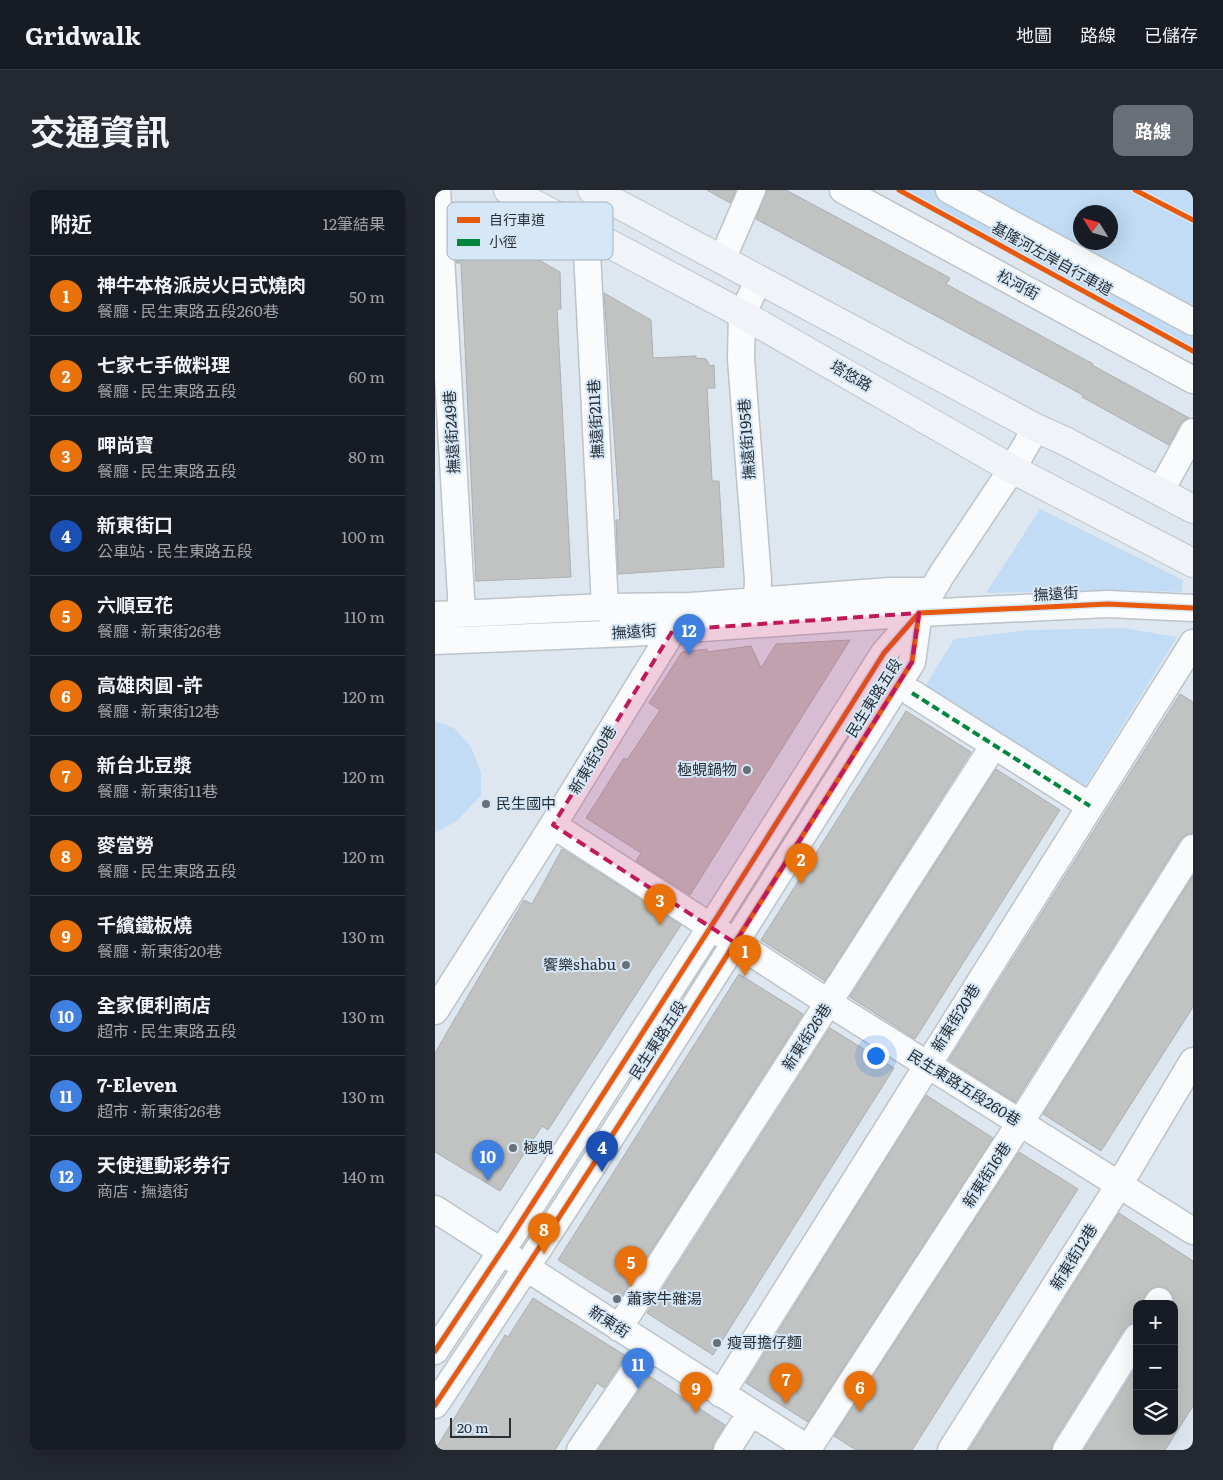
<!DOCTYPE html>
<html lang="zh-TW">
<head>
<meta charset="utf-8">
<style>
  body { margin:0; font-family:Literata,"Noto Sans TC",serif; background:#242831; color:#f1f3f6 }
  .controls { position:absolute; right:15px; bottom:15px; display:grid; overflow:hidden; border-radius:10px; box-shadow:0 5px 20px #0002 }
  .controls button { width:45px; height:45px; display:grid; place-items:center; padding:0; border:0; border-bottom:1px solid #363941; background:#171b24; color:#f1f3f6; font:25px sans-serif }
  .compass { position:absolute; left:638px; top:15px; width:45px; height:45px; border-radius:50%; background:#171b24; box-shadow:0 5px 20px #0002; rotate:307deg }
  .scale { position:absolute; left:15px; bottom:12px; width:61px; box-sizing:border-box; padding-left:5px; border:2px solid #282f35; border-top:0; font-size:14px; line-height:18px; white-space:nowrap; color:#282f35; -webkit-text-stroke:4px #d6e7f8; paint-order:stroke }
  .you { position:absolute; left:440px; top:865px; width:18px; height:18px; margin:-12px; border:4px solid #fff; border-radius:50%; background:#1a73e8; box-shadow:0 0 0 8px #1a73e833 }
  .badge { display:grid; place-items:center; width:32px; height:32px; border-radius:50%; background:#686f76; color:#fff; font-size:16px; font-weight:700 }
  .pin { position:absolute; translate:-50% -41px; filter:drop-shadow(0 1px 2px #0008) }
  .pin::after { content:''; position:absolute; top:26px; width:18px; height:15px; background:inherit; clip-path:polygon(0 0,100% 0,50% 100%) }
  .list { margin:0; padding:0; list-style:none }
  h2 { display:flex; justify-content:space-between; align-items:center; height:65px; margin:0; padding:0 20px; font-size:21px }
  h2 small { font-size:16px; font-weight:400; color:#9ea1a6 }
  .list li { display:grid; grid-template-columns:32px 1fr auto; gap:15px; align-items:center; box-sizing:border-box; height:80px; padding:0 20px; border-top:1px solid #363941 }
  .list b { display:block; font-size:19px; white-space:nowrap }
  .list p { margin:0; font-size:16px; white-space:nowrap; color:#9ea1a6 }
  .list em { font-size:16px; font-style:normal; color:#9ea1a6 }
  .icon { flex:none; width:28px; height:28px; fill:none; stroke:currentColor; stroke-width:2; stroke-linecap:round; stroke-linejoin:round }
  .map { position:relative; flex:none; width:758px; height:1260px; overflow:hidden; border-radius:10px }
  header { display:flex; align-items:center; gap:30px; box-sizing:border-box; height:70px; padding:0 25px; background:#171b24; border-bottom:1px solid #363941 }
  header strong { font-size:24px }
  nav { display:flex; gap:28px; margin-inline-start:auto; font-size:18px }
  .intro { display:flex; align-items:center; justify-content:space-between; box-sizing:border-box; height:120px; padding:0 30px }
  h1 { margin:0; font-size:35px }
  .button { padding:12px 22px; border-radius:10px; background:#686f76; color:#fff; font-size:18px; font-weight:700 }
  main { display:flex; gap:30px; padding:0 30px }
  aside { flex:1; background:#171b24; border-radius:10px; box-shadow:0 5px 20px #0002 }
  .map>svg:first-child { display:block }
</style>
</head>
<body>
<header>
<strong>Gridwalk</strong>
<nav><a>地圖</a><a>路線</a><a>已儲存</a></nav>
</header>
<div class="intro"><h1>交通資訊</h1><a class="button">路線</a></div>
<main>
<aside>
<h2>附近<small>12筆結果</small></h2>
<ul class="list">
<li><span class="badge" style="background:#e8710a">1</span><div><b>神牛本格派炭火日式燒肉</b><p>餐廳 · 民生東路五段260巷</p></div><em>50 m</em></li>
<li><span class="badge" style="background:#e8710a">2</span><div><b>七家七手做料理</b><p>餐廳 · 民生東路五段</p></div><em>60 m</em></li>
<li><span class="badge" style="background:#e8710a">3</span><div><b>呷尚寶</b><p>餐廳 · 民生東路五段</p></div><em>80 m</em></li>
<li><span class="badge" style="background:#1a4fb4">4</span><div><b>新東街口</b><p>公車站 · 民生東路五段</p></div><em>100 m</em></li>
<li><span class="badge" style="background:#e8710a">5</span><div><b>六順豆花</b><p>餐廳 · 新東街26巷</p></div><em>110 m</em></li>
<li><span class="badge" style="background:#e8710a">6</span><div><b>高雄肉圓 -許</b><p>餐廳 · 新東街12巷</p></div><em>120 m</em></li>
<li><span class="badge" style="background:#e8710a">7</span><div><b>新台北豆漿</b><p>餐廳 · 新東街11巷</p></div><em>120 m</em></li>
<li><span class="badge" style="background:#e8710a">8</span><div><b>麥當勞</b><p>餐廳 · 民生東路五段</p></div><em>120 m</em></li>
<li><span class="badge" style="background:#e8710a">9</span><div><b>千繽鐵板燒</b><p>餐廳 · 新東街20巷</p></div><em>130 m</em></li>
<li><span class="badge" style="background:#3f7fe0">10</span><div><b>全家便利商店</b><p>超市 · 民生東路五段</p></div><em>130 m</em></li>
<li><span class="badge" style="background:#3f7fe0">11</span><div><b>7-Eleven</b><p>超市 · 新東街26巷</p></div><em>130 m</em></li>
<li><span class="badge" style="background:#3f7fe0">12</span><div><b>天使運動彩券行</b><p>商店 · 撫遠街</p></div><em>140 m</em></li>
</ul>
</aside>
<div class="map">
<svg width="758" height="1260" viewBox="0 0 758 1260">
  <rect width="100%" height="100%" fill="#dee7f0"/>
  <path fill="#c2dcf5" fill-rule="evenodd" d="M464 0H758V161ZM646 22H676V52H646Z
    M605 319 748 390 747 402 687 400 551 403Z
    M688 438 742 447 646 603 488 500 519 449 594 440Z
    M0 531 19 538 36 557 46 582V605L23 630 0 643Z"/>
  <path fill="#c1c3c3" stroke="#acaeaf" d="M272 0H301L295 13Z
    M332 0H351L515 88 511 94 658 174 657 175 754 228 750 229 745 234 734 255 647 207 648 205 321 29Z
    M19 26 63 47 125 82 126 119H122L136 387 41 391 26 73H21Z
    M169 103 216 130 218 168 261 166V168L271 169 275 176 279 175 280 198H272L277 291H284L289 377 183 384 181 330H185Z
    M415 450 255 705 201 671 206 663 151 628 189 568 192 570 225 520 214 513 247 462 272 459V462L316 456 326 478 341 454Z
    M745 504 758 512V643L751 645 745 650 580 912 514 870Z
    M471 521 536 562 390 791 326 750Z
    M561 579 625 620 480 849 415 807Z
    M127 659 246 735 113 940 107 936 65 1001 0 962V863L89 710 97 714Z
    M758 686V817L666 961 608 924Z
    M304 784 368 824 185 1109 123 1070Z
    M395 838 459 878 278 1165 212 1123Z
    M491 905 558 948 373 1232 311 1193Z
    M584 962 643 999 477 1260H421L399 1246Z
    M684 1023 758 1071V1216L730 1260H649L702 1176V1241H739V1114L737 1104 732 1098 724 1096 717 1098 712 1103 706 1114H702V1132L695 1134 689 1139 618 1252 616 1260H534Z
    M98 1108 191 1166 169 1198 162 1193 120 1260H0L70 1145 73 1147Z
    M214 1186 290 1235 279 1252 277 1260H163Z"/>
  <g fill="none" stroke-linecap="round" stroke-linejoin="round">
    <defs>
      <path id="minor" d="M2 0 27 423
        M408 0 758 190
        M514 0 758 132
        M169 6 151 42 170 417 183 430
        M287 70 317 0
        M725 302 758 242
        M322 412 323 390 306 169 307 124 324 90
        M0 425 170 417 256 416 455 401H497
        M0 451 195 443 484 423 673 414 758 418
        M477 503 655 616
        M118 635 394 813 758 1041
        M0 821 118 635 238 440 237 427
        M0 1019 375 1260
        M722 1114 724 1111
        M184 1138 559 555
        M0 1161 78 1044 284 724 449 463 484 423 507 384 577 279 601 238
        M286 1204 758 453
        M0 1215C164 971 320 721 477 472L484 423
        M373 1259 585 933 758 658
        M145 1260 215 1158
        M292 1260 316 1222
        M516 1260 684 995 758 871
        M631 1260 702 1147"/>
      <path id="major" d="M73 0 307 124 577 279 758 373
        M157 0 601 238 630 251 758 319"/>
    </defs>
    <use href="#minor" stroke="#bcc3ca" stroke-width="29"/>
    <use href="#major" stroke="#c0c5c9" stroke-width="30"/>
    <use href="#minor" stroke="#fafbfd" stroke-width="26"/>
    <use href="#major" stroke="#f0f3f7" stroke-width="28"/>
    <path stroke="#00873e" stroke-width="4" stroke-dasharray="8 4" stroke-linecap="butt" d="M477 503 655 616"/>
    <defs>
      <path id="cycleway" d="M464 0 758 161
        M700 0 758 30
        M484 423 673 414 758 418
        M0 1161 78 1044 284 724 449 463 484 423
        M0 1215C164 971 320 721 477 472L484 423"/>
    </defs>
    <use href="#cycleway" stroke="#d6e7f8" stroke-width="8"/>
    <use href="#cycleway" stroke="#e8590c" stroke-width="5"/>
  </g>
  <path fill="#c2185b" fill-opacity="0.2" stroke="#c2185b" stroke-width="4" stroke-dasharray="10 6" stroke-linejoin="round" d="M484 423 477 472 300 753 118 635 238 440Z"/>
  <g fill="#686f76" stroke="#d6e7f8" stroke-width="2">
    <circle cx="312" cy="580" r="5"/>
    <circle cx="51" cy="614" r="5"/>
    <circle cx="191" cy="775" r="5"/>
    <circle cx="78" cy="958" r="5"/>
    <circle cx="182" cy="1109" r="5"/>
    <circle cx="282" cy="1153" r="5"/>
  </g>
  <g text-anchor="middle" stroke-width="4" stroke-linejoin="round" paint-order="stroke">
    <g font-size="15" fill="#282f35" stroke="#d6e7f8">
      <text transform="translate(617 69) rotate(29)" y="5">基隆河左岸自行車道</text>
      <text transform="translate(583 95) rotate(28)" y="5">松河街</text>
      <text transform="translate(416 186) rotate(30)" y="5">塔悠路</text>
      <text transform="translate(161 229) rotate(-93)" y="5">撫遠街211巷</text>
      <text transform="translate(17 242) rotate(-93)" y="5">撫遠街249巷</text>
      <text transform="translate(312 249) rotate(-94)" y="5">撫遠街195巷</text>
      <text transform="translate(621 404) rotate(-3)" y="5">撫遠街</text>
      <text transform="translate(199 442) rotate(-4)" y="5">撫遠街</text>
      <text transform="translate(439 508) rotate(-58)" y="5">民生東路五段</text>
      <text transform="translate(158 570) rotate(-59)" y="5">新東街30巷</text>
      <text transform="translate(521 828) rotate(-58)" y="5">新東街20巷</text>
      <text transform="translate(372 847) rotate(-57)" y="5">新東街26巷</text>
      <text transform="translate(223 850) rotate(-57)" y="5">民生東路五段</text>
      <text transform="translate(529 898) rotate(32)" y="5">民生東路五段260巷</text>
      <text transform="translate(552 985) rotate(-57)" y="5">新東街16巷</text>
      <text transform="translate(639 1067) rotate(-58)" y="5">新東街12巷</text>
      <text transform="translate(174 1132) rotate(33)" y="5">新東街</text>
    </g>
    <g font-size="15" fill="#282f35" stroke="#d6e7f8" text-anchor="start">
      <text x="302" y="585" text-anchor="end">極蜆鍋物</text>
      <text x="61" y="619">民生國中</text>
      <text x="181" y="780" text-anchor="end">饗樂shabu</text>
      <text x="88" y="963">極蜆</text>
      <text x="192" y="1114">蕭家牛雜湯</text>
      <text x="292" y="1158">瘦哥擔仔麵</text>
    </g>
  </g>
  <rect x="12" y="12" width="166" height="58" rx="8" fill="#d6e7f8" stroke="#a2b0be" stroke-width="1"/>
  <rect x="22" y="27" width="23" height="6" fill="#e8590c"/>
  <rect x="22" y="49" width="23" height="7" fill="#00873e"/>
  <g font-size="14" fill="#282f35">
    <text x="54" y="35">自行車道</text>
    <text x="54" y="57">小徑</text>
  </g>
</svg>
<div class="controls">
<button>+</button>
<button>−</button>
<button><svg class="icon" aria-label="layers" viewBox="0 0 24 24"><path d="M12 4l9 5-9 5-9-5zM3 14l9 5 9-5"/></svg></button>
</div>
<svg class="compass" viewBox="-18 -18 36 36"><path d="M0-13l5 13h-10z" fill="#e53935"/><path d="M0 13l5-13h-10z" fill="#9ea1a6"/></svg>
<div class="scale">20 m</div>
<div class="you"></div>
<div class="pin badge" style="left:310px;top:786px;background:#e8710a">1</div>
<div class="pin badge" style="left:366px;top:694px;background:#e8710a">2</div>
<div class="pin badge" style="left:225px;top:735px;background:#e8710a">3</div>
<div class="pin badge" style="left:167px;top:982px;background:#1a4fb4">4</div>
<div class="pin badge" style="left:196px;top:1097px;background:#e8710a">5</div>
<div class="pin badge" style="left:425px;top:1222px;background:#e8710a">6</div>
<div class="pin badge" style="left:351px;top:1214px;background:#e8710a">7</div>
<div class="pin badge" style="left:109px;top:1064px;background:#e8710a">8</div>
<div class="pin badge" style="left:261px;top:1223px;background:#e8710a">9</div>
<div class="pin badge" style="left:53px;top:991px;background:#3f7fe0">10</div>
<div class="pin badge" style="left:203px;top:1199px;background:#3f7fe0">11</div>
<div class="pin badge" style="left:254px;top:465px;background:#3f7fe0">12</div>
</div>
</main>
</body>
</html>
